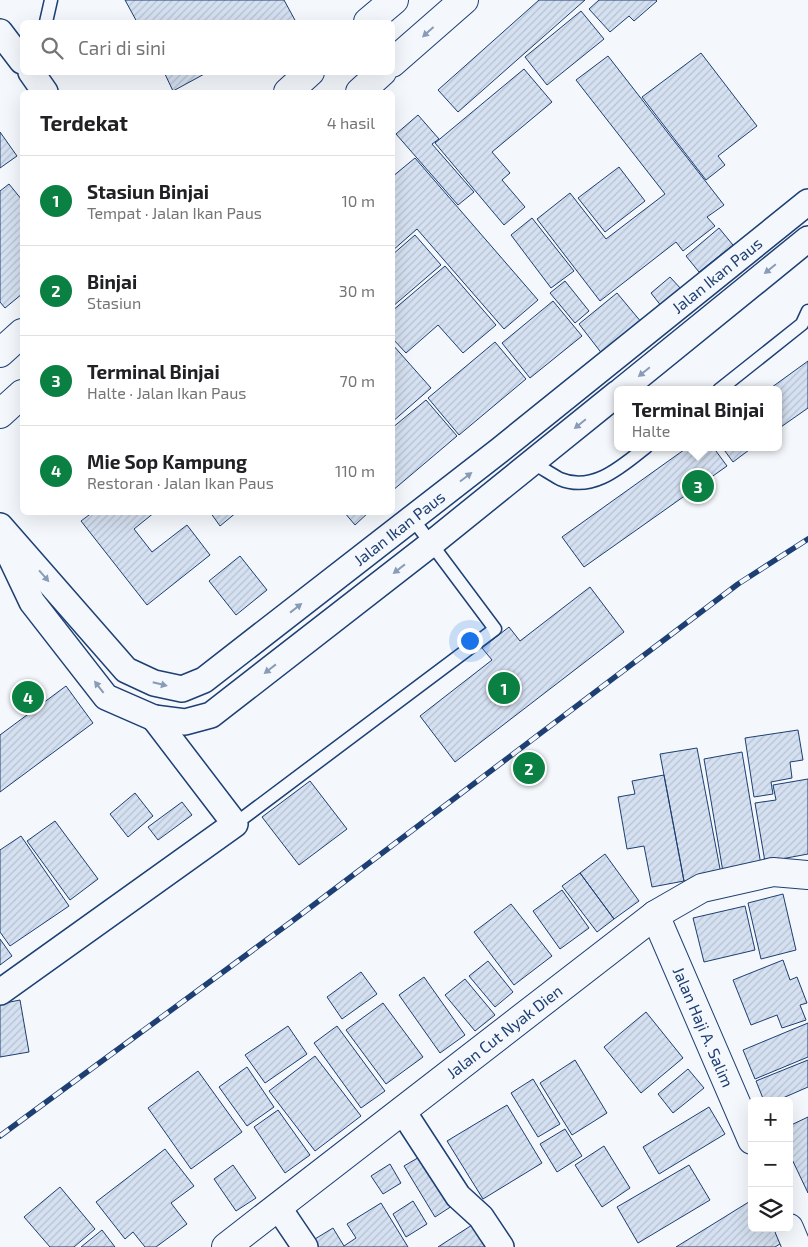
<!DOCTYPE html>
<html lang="id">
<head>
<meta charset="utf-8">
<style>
  body { margin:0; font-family:"Exo 2",sans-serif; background:#f6f6f6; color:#202124 }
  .controls { position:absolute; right:15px; bottom:15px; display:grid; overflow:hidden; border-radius:8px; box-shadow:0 5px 20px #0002 }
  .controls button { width:45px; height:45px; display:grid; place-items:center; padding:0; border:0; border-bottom:1px solid #e0e0e0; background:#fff; color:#202124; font:25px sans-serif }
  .you { position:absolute; left:469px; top:640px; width:18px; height:18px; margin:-12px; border:4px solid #fff; border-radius:50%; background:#1a73e8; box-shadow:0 0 0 8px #1a73e833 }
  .badge { display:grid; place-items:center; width:32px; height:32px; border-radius:50%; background:#0b8043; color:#fff; font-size:16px; font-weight:700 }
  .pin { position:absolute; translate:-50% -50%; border:2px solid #fff; box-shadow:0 1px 5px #0006 }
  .popup { position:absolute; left:614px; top:386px; width:168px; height:65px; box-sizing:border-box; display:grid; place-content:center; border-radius:8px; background:#fff; filter:drop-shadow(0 1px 4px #0005); font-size:16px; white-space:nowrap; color:#757577 }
  .popup b { font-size:19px; color:#202124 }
  .popup::after { content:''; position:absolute; left:50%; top:100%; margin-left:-10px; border:10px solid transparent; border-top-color:#fff }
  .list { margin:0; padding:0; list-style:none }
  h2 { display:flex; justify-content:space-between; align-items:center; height:65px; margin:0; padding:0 20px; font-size:21px }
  h2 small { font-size:16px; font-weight:400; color:#757577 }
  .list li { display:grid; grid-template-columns:32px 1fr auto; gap:15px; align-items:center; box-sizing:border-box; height:90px; padding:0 20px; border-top:1px solid #e0e0e0 }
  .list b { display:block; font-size:19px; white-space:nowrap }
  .list p { margin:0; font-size:16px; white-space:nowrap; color:#757577 }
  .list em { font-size:16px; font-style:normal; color:#757577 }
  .icon { flex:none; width:28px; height:28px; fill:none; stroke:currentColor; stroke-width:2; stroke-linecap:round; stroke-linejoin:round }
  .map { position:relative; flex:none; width:808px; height:1247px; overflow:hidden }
  .search { position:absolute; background:#fff; box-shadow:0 5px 20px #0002; left:20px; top:20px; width:375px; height:55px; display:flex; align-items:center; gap:12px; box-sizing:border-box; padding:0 18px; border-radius:8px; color:#757577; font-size:19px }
  .panel { position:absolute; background:#fff; box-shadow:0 5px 20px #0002; left:20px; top:90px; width:375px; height:425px; border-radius:8px }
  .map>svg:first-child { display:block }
</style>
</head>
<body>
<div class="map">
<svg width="808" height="1247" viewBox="0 0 808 1247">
  <defs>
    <pattern id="building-hatch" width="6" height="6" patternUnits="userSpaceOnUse" patternTransform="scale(1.25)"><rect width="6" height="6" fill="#d5e0f0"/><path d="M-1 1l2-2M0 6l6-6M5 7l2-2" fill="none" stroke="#b6c1d1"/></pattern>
  </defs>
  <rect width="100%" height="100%" fill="#f4f7fb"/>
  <path fill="url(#building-hatch)" stroke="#1d3f73" d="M125 0H284L296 22H137Z
    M539 0H585L458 112 438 90Z
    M599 0H656L657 1 634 21 629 16 610 32 589 9Z
    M581 11 604 39 547 85 525 57Z
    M701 53 757 126 718 156 725 165 706 180 642 97Z
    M608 56 724 205 707 217 715 226 683 251 676 242 600 301 537 219 570 193 606 239 665 194 576 80Z
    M524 69 552 102 492 152 510 173 502 180 525 207 504 225 435 143Z
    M164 72H208L173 91Z
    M418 115 439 139 432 144 474 192 458 205 396 134Z
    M0 132 17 156 0 168Z
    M415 158 538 300 504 329 417 229 392 251V177Z
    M619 167 645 201 605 232 578 198Z
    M9 184 22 200V294L5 308 0 302V191Z
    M532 218 574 271 551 288 511 235Z
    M719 228 733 245 699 272 686 256Z
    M415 235 441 265 392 307V255Z
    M445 266 496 325 463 353 438 325 406 353 392 338V311Z
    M670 277 682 290 662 307 651 293Z
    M565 281 589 311 575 323 550 293Z
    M617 293 642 323 603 355 579 324Z
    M553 301 582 336 530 378 502 343Z
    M495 342 526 379 459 435 428 398Z
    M392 344 431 388 392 422Z
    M808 361V408L778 429V390H768Z
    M426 400 457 436 392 491V428Z
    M688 447H713L727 466 584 567 562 537Z
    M722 447H753L733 462Z
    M93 512H155L134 529 152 552 187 525 210 555 147 605 81 521Z
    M210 512H237L220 526Z
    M344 512H369L355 525Z
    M240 556 267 590 236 615 209 581Z
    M590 587 624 632 455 762 420 716 492 660 482 648 509 627 520 641Z
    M66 686 93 723 0 792V735Z
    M798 730 803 760 790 762 792 778 771 782 773 794 754 797 745 738Z
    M697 748 721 874 684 881 660 754Z
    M742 752 761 865 723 872 704 759Z
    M664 775 684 881 652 887 644 846 627 849 618 797 635 794 632 781Z
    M808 779V854L765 862 755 803 776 800 773 785Z
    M310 781 347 829 299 865 262 817Z
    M135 793 153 816 128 837 110 814Z
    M182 802 192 815 158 840 148 827Z
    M55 821 98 879 70 900 27 841Z
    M21 836 69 906 10 946 0 932V850Z
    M605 854 639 901 614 919 580 873Z
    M580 873 614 919 597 932 562 886Z
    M562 890 589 928 560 949 533 911Z
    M783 894 796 950 761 959 748 903Z
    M511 904 552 956 514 985 474 932Z
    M745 906 755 950 704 962 693 918Z
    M0 939 12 956 0 965Z
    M783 960 790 980 797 977 807 1003 800 1005 806 1020 782 1028 777 1015 751 1025 733 980Z
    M488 961 513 992 495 1007 469 976Z
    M361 972 377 994 342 1019 327 997Z
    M424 977 465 1035 440 1053 399 995Z
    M465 979 495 1015 475 1031 445 995Z
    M20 1000 29 1052 0 1057V1004Z
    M383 1003 423 1057 386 1084 346 1030Z
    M646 1012 683 1058 641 1093 604 1047Z
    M808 1023V1057L755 1079 743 1050Z
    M288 1026 307 1054 265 1083 245 1055Z
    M337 1026 385 1091 361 1108 314 1043Z
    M315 1056 361 1116 315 1151 269 1091Z
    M575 1060 607 1113 572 1135 540 1083Z
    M808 1060V1087L776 1101H764L756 1081Z
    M247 1067 274 1107 247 1126 219 1087Z
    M688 1069 704 1088 673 1113 658 1094Z
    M198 1071 242 1132 191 1169 148 1108Z
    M533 1079 560 1124 538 1137 511 1093Z
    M507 1105 542 1163 483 1199 447 1141Z
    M709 1107 725 1134 659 1174 643 1147Z
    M278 1110 310 1155 285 1173 254 1127Z
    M808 1117V1193L789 1153V1126Z
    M565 1129 582 1156 557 1172 540 1144Z
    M604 1146 630 1188 602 1207 575 1165Z
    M165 1149 194 1186 171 1203 187 1224 156 1247H145L133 1232 125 1239 96 1202Z
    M421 1156 452 1206 435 1217 404 1166Z
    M390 1164 401 1183 383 1194 371 1176Z
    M233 1165 256 1198 236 1211 214 1179Z
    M689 1165 710 1200 638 1243 617 1207Z
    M60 1187 95 1229 74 1247H50L24 1217Z
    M752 1200V1228H774L783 1242 775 1247H676Z
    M413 1201 427 1224 406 1237 393 1214Z
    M381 1203 408 1247H313L310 1242 333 1228 344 1246 356 1238 347 1224Z
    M472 1225 486 1247H438Z
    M102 1230 115 1247H81Z"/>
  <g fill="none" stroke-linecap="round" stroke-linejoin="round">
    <defs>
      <path id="service" d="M46 22 51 0
        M719 390 802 324 808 311
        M533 463C542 468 551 474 560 479 593 493 622 466 646 447
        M235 824 495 629 412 518"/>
      <g id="minor">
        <path d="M0 32 22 61"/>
        <path d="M31 72 45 92"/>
        <path d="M622 390 808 239"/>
        <path id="s1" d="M0 526 126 670 154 683 182 689 204 680 500 450 808 202"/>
        <path d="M5 545 32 602 106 697 154 718 185 722 211 715 431 544 618 393"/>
        <path d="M0 992 235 824 154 718"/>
        <path d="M402 1110 458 1196 481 1217 501 1247"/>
        <path d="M278 1207 305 1247"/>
      </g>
      <g id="tertiary">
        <path id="s2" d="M655 915 752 1140"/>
        <path d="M789 1228 797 1247"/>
        <path id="s3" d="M226 1247 655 915 702 888 773 872 808 875"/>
      </g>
      <path id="primary" d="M368 22 394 0
        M392 63 464 0
        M288 92 310 72
        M360 92 382 72
        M0 353 22 333
        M0 414 22 394"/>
    </defs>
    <use href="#service" stroke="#1d3f73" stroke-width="15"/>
    <use href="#minor" stroke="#1d3f73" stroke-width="28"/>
    <use href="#tertiary" stroke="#1d3f73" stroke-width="30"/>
    <use href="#primary" stroke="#1d3f73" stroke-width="30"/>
    <use href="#service" stroke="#f4f7fb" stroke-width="12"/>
    <use href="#minor" stroke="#f4f7fb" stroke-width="25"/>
    <use href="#tertiary" stroke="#f4f7fb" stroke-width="28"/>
    <use href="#primary" stroke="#f4f7fb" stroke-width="28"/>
    <defs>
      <path id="rail" d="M0 1136 291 922 738 584 808 539"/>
    </defs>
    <use href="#rail" stroke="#1d3f73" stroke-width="5.5"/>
    <use href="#rail" stroke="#f4f7fb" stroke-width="4" stroke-dasharray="11" stroke-linecap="butt"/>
  </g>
  <defs><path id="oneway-solid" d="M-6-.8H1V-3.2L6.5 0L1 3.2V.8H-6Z" transform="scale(1.25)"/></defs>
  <g fill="#889bb7">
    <use href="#oneway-solid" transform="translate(428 32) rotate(138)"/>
    <use href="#oneway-solid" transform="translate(770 269) rotate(141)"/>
    <use href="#oneway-solid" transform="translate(644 372) rotate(141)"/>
    <use href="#oneway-solid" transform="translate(580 424) rotate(141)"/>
    <use href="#oneway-solid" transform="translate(466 477) rotate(-37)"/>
    <use href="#oneway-solid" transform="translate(399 569) rotate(142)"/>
    <use href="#oneway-solid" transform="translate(44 576) rotate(49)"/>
    <use href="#oneway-solid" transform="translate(296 608) rotate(-38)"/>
    <use href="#oneway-solid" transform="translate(270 669) rotate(142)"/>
    <use href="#oneway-solid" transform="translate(160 684) rotate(14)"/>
    <use href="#oneway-solid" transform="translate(99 687) rotate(-128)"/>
  </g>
  <g text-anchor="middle" stroke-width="4" stroke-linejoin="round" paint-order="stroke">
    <g font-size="16" fill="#1d3f73" stroke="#f4f7fb">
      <text dy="6" stroke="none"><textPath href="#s1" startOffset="928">Jalan Ikan Paus</textPath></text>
      <text dy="6" stroke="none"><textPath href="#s1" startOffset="522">Jalan Ikan Paus</textPath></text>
      <text dy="6" stroke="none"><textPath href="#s2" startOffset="122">Jalan Haji A. Salim</textPath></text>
      <text dy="6" stroke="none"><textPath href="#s3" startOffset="352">Jalan Cut Nyak Dien</textPath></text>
    </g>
  </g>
</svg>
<div class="controls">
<button>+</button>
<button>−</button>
<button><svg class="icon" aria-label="layers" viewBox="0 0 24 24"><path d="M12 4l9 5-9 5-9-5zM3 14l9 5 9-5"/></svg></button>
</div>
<div class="you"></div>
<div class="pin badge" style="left:504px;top:688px">1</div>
<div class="pin badge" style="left:529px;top:768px">2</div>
<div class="pin badge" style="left:698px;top:486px">3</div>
<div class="popup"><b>Terminal Binjai</b>Halte</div>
<div class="pin badge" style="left:28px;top:697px">4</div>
<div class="search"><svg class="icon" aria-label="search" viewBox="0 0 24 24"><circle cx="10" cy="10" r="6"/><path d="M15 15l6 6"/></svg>Cari di sini</div>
<section class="panel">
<h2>Terdekat<small>4 hasil</small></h2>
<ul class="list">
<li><span class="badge">1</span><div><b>Stasiun Binjai</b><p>Tempat · Jalan Ikan Paus</p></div><em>10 m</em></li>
<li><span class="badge">2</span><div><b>Binjai</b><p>Stasiun</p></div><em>30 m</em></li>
<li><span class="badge">3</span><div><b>Terminal Binjai</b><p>Halte · Jalan Ikan Paus</p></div><em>70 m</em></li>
<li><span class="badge">4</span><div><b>Mie Sop Kampung</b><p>Restoran · Jalan Ikan Paus</p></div><em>110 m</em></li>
</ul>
</section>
</div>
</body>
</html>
